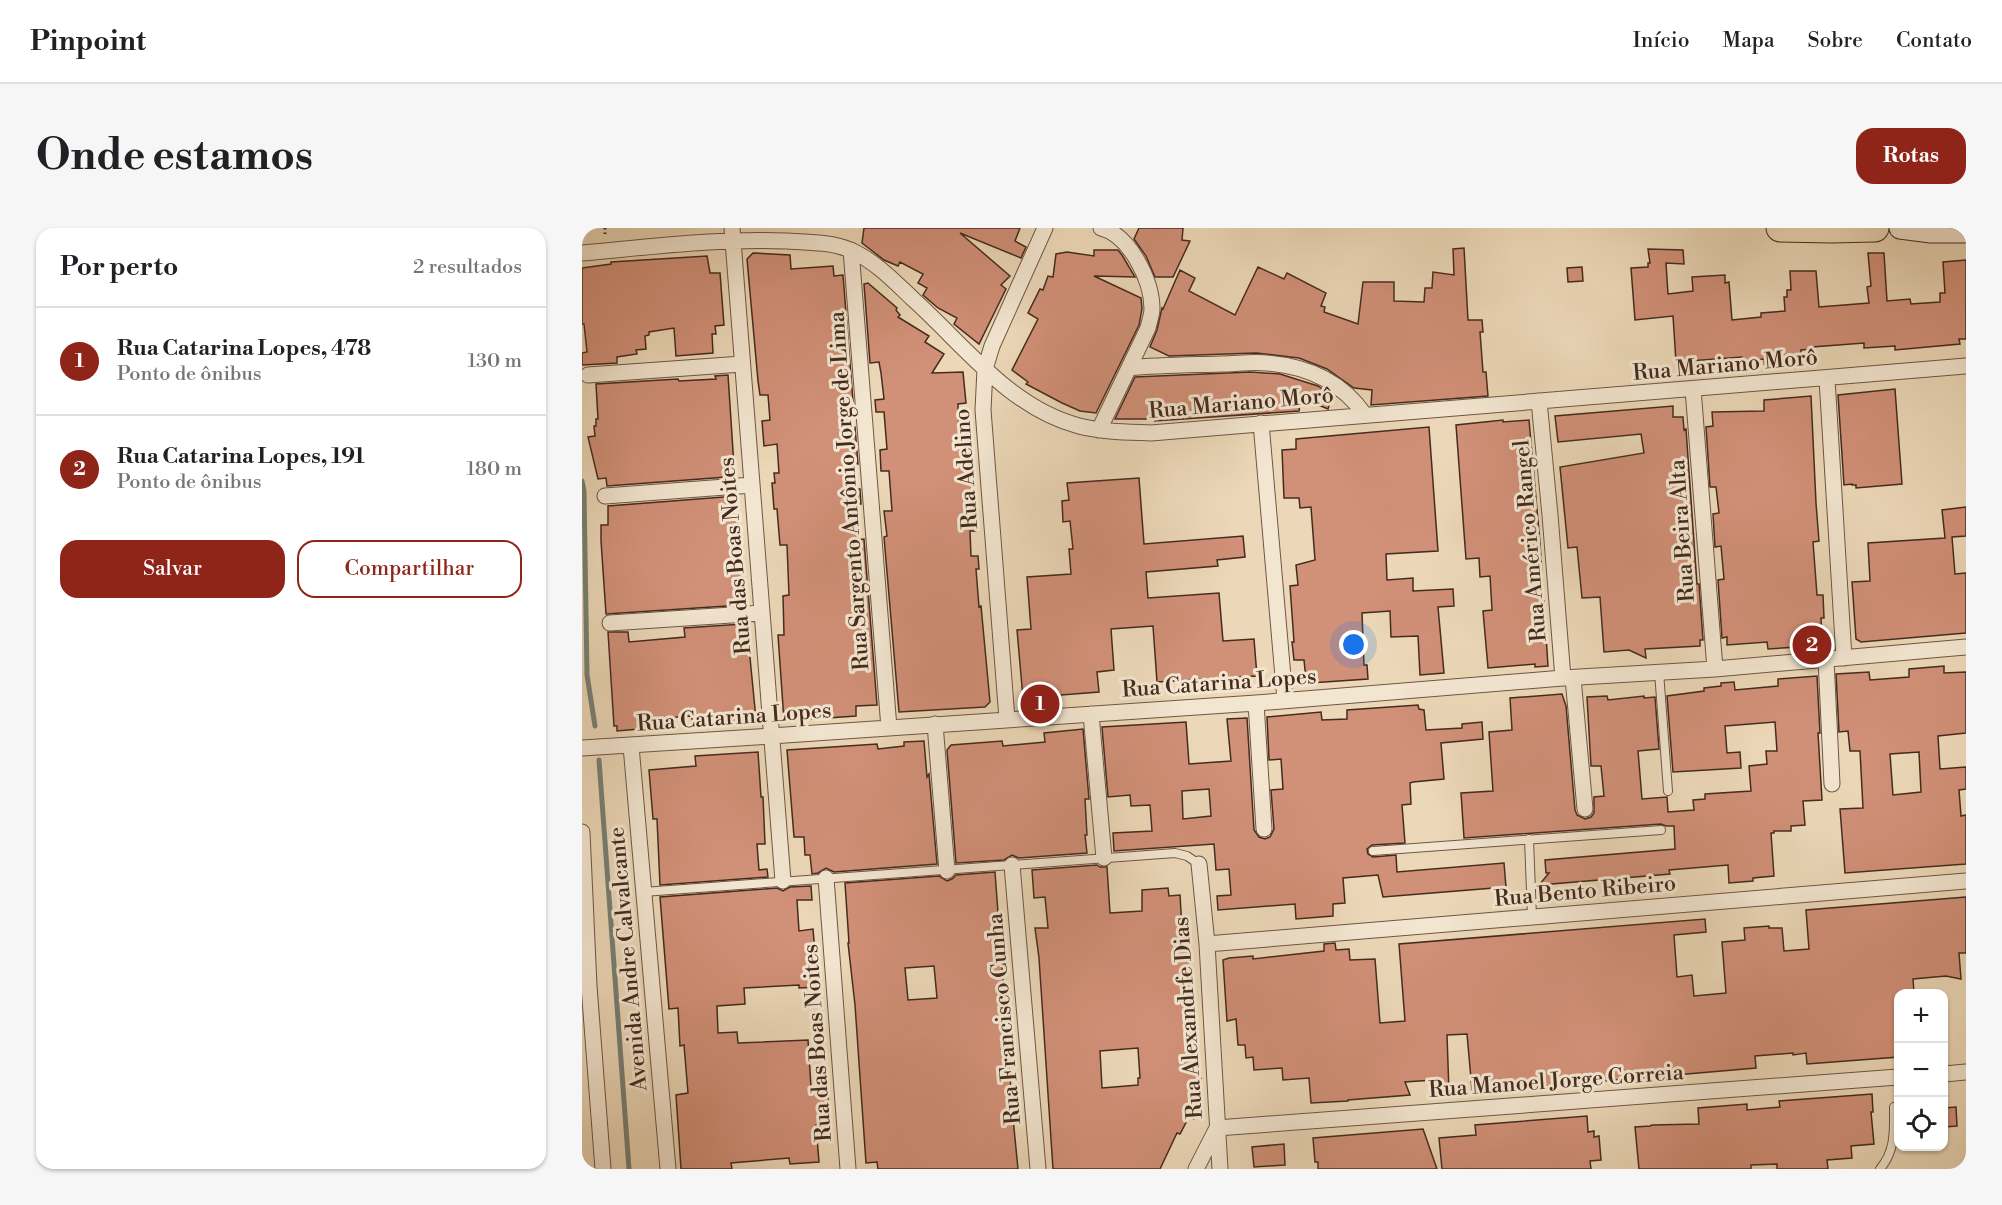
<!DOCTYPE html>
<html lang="pt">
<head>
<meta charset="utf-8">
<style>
  body { margin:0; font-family:"Libre Bodoni",serif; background:#f6f6f6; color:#202124 }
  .controls { position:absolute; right:18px; bottom:18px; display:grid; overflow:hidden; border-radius:12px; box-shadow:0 2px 4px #0004 }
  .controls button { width:54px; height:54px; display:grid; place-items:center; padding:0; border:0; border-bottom:2px solid #e0e0e0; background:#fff; color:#202124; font:30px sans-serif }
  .you { position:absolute; left:772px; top:417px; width:21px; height:21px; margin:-15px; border:4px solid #fff; border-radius:50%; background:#1a73e8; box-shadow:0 0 0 9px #1a73e833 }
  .badge { display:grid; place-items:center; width:39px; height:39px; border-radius:50%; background:#8f2418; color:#fff; font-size:20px; font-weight:700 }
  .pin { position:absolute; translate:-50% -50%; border:3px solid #fff; box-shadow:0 2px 6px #0006 }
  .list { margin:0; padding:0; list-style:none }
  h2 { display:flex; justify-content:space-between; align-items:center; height:78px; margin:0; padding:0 24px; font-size:26px }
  h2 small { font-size:20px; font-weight:400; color:#757577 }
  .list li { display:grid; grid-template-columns:39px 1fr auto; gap:18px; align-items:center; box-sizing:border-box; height:108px; padding:0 24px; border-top:2px solid #e0e0e0 }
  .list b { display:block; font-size:22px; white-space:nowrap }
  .list p { margin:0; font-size:20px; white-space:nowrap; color:#757577 }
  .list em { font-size:20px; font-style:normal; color:#757577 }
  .actions { display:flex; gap:12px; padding:18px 24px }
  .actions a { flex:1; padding:14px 0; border:2px solid #8f2418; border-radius:18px; text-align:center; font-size:21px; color:#8f2418 }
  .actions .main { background:#8f2418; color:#fff }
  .icon { flex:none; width:33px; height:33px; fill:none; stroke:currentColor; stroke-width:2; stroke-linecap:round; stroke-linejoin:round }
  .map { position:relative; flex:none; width:1384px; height:941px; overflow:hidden; border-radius:18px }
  header { display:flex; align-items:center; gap:36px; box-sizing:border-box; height:84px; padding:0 30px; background:#fff; border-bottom:2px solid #e0e0e0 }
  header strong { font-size:28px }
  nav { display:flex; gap:33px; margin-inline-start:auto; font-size:21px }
  .intro { display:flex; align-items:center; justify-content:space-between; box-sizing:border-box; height:144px; padding:0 36px }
  h1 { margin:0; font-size:42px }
  .button { padding:15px 27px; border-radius:18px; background:#8f2418; color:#fff; font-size:21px; font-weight:700 }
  main { display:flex; gap:36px; padding:0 36px }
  aside { flex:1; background:#fff; border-radius:18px; box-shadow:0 2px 4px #0004 }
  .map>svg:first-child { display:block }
</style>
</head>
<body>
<header>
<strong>Pinpoint</strong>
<nav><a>Início</a><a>Mapa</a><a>Sobre</a><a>Contato</a></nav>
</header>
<div class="intro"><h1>Onde estamos</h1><a class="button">Rotas</a></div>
<main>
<aside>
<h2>Por perto<small>2 resultados</small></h2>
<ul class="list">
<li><span class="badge">1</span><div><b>Rua Catarina Lopes, 478</b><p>Ponto de ônibus</p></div><em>130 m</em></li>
<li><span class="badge">2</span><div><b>Rua Catarina Lopes, 191</b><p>Ponto de ônibus</p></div><em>180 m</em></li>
</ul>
<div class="actions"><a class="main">Salvar</a><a>Compartilhar</a></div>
</aside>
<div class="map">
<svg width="1384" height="941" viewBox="0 0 1384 941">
  <rect width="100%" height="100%" fill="#ecd8b8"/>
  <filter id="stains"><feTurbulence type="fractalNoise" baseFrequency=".00333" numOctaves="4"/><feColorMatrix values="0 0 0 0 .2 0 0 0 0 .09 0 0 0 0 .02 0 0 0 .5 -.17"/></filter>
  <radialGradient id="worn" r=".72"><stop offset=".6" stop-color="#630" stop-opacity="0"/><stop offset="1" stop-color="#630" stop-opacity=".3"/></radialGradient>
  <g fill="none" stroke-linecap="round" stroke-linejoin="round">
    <path stroke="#778076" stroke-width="5" d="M0 253 2 263 5 447 13 498
      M17 532 47 941"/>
  </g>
  <path fill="#d19078" stroke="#452b1e" stroke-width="1.5" fill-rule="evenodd" d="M282 0H438L433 13 444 19 439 30 378 5 428 48 419 57 424 61 397 116 372 96 375 90 356 80 341 67 345 60 336 55 341 46 318 34 316 38 302 32 280 15Z
    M557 0H601L600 12 608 13 591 49H573L564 28 552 11Z
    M882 20 886 92H900L901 104H898L901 144H904L906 168 789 177 790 162 772 160 745 141 717 130 674 125 587 128 568 119 575 102 580 80 581 81 598 42 613 50 607 63 653 87 676 39 702 51 705 45 744 65 739 78 743 79 742 84 776 96 781 54H812V73L842 74 843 60H850L851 44 872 47 871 21Z
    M1066 21 1101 22 1102 36 1084 35 1086 66 1111 63 1110 49 1143 47V55L1147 54 1150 92 1179 89V85L1203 83 1202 69H1205V62H1209L1208 43H1234L1237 79 1287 75 1285 59 1289 58 1286 25H1302L1305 73 1328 71 1329 76 1358 74V65H1363L1361 34 1384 32V111H1377L1378 116 1313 122V118L1282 120V115L1230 119V121L1219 122V126H1214L1216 139 1196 141 1183 142 1182 131 1160 133V129L1094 134 1091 88 1053 92 1049 40 1066 39V35H1068Z
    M512 22H536L540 27 553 49 512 48 559 70 560 81 557 97 514 185 498 183 480 175 444 156 446 154 430 142 456 91 446 85 458 61 461 62 466 48 471 49 474 26 485 24 512 28Z
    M171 25 208 27 209 41 251 38 252 48 261 47 271 173H266L268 199H273L276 236H271L273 261H278L279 276H274V285H272L275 312 282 311 295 477 274 478V488L202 493 196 407H202L201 368 207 367 205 317H198L195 281H192L190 255H193L192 245H197L195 216 182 218 180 193 188 192 186 167H178L176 153 165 31Z
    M125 28 128 45H138L142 97 133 98 134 106H130L131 125 94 128 92 100 67 104V107L63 108 64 121 54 122 55 126 35 129V135L0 137V125L5 124 2 96H0V40L29 36V34Z
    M1000 39 1001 53 986 54 985 40Z
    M286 55 315 80 314 82 318 87 316 89 347 108 343 114 362 126 350 145 381 144 384 175 376 176 377 204 386 203 394 303H388L389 328H396L397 341H394L397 379 399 378 408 474 403 479 317 484 302 309 305 308 302 283H310L307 243H299L298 222 305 221 302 184H294L293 172 302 171 299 145 297 134 288 135 282 56Z
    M668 144 698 146 736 158 750 168 746 181 719 170 717 183 573 193 574 191H533L553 149Z
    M146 147 152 238 145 239V249L25 258 24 250 16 251 6 209 13 208 12 198H14V191H16L14 156 96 151 97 153 134 151 133 148Z
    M1313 161 1320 256 1274 260V257H1270V256L1262 257 1256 167Z
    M1229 168 1234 275 1237 313 1231 314 1235 367H1241L1242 390H1239L1240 411 1216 413V419L1186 421 1185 414 1145 417V409L1140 410 1136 352 1142 351 1139 318 1133 319 1131 286 1137 285 1134 259H1128L1124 199 1131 198 1130 184 1182 183V172Z
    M1091 178V189H1101L1102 202 1104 201 1115 356H1117L1121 412H1118V418L1063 421 1064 430 1047 422 1022 424 1018 369 1000 370 995 319 986 320 978 239 1062 225 1059 206 976 214 973 188Z
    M921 192V194L947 192 958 315 966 438 953 439V436L906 440 901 383 910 382 908 348 898 349 897 330 884 331 874 197Z
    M847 199 856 323 804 326 805 352 831 350V363L871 361 872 378 856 379 862 445 838 447 836 408 809 409 808 383 780 385 782 437H785L786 451 728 455 727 452H724L722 432H712L710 414H712L708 358 716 357 714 337 733 332 729 279 718 280 717 270H702L700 222 714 221V211Z
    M557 250 562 316 661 308 663 329 635 332 636 338 564 344 566 370 637 365 641 413 672 411 675 448 575 454 571 398 529 401 532 442 515 444 517 464 441 470 435 402 449 401 445 349 489 346 487 321H491L488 293 481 294 480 273 487 272 485 255Z
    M154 268 161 356H159L160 377 24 386 19 313V297H26V278Z
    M1384 279V308L1370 309 1373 346 1384 345V405L1279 414 1274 411 1270 354 1288 353 1286 315 1363 310 1360 282Z
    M161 396 162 400 165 399 174 491 169 497 110 499V488L55 492 57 501 35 503V498H32L26 404H46L47 414 103 409 102 400Z
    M1362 438V445L1384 444V505L1356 508 1358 541 1384 539V561L1377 562 1379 588 1384 587V636L1263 645 1258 581 1281 580 1278 523H1268L1266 503 1257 504 1254 446 1287 444 1288 452 1327 449V441ZM1337 524 1339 564 1311 567 1308 526Z
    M1235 448 1238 505H1236L1240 572 1221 573 1223 597 1209 598V603H1192V605H1189L1192 648 1171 650V653L1147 655 1146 637 1087 642 1088 646 957 657 967 645H964L963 632 1093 621 1092 598H1084L1079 596 882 610 879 565 911 563 907 504 930 502 928 470 980 466 984 478 993 582 995 587 1003 591 1009 589 1012 585V569L1022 568 1019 538H1009L1005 469 1025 468 1026 472 1062 468V470L1073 469 1077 521 1056 523 1060 571 1085 569 1086 584 1112 582 1111 572 1123 571V566L1169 563 1167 538 1185 536 1184 523H1195L1193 494 1143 498 1145 525 1158 524 1159 540 1091 544 1085 468 1122 463V460L1139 458V455L1152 454 1153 462 1196 458V451Z
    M836 477 837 481 842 482 844 502 880 500V496L900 494 901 511 859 515 862 551 831 554 828 555 829 576 820 577 823 615 790 617 785 621 786 626 791 629 814 627 815 644 922 635 924 659 801 669 796 647 761 650 763 675 751 676V688L714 691 713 676 636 682 635 668 649 667 647 641 634 642 632 616 532 623 531 605 570 603 568 577 549 578 548 567 526 569 520 499 604 494 607 536 649 533 645 491 665 490 672 602 677 609 683 611 688 609 692 601 689 562 701 561 699 531 687 532 685 489 739 484 740 492 765 491V482ZM627 561 629 588 601 591 600 563Z
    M501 501 507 571H503L505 607H503L505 625 437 630 430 627 422 632 374 635 365 522 369 517 420 513 421 518 463 514 462 505Z
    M342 513 345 549 347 546 355 636 252 644 244 640 236 645 230 646 228 627H223L222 609H212L205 522 295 516 296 521 322 518V514Z
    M176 524 179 569H181L183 616H175L177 642 185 641 186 649 78 657 75 591H71L67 542 114 538 113 528Z
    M515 637 518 639H525L528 685 560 683V662L586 660 587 668 598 667 600 701H604L615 837H618L620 871 612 891 607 889 598 906 595 905 578 941H471L457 730 453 700H466L463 669 452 670 450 642ZM556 820 558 850H556V857L520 860 518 823Z
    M413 644 431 890 436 941H296L295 934 284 935 273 777 266 715H267L263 655 357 648 365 653 370 651 374 647ZM352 738 355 770 326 772 323 740Z
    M229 658 230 672H215L217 703 231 701 236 759 217 760V757L162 760 163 776 135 778 136 805 155 804 156 815 226 812 229 859 245 858 247 883 249 896 234 897 237 934 208 936 207 930 149 935 150 941H99L94 867 106 865 102 817 98 818 96 780 87 781 78 669 195 660 201 663 208 659Z
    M1384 669V725H1377L1379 751 1364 748 1331 751 1332 765H1317V829L1225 836 1224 825 1211 827V825L1173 828 1174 840 941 860 890 862 885 806 865 807 867 864 853 865 852 852 823 854 828 867 766 872V873L729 875 727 850 701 852 700 840 672 842 671 829 664 830 663 817H656L654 791 645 793 641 732 647 730 671 728V731L742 723V716L753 715 754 722 767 721 768 732 793 731 798 795 823 793 817 716 1123 691 1124 704 1092 707 1095 749 1110 747 1112 768 1144 765 1140 714 1163 712 1162 700 1187 698V700H1200L1202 723 1227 721 1224 682Z
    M1290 866 1291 884H1289L1292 916 1269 918 1270 930 1245 932 1246 941H1195V936L1169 937V941H1057L1053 899 1068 898 1070 897 1117 896 1116 880 1165 876V882L1198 879 1197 873Z
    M1374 879 1375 898 1362 899V880Z
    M1005 888 1006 904 1012 903V909L1017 908 1019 932 1008 933 1009 941H860L857 910 894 907 893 897Z
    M841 901 855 941H736V934H733L731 910Z
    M702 916 703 937 672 939 670 919Z"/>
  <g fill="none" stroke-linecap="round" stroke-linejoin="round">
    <defs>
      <path id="lane" d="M1077 444 1086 563
        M947 611 950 689
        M791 623 1079 602
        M61 664 593 625 605 628 617 636
        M1298 941C1314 922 1312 902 1312 879"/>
      <path id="street" d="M150 0 201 653
        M269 22 307 500
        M0 25C68 19 136 10 205 13 223 14 251 14 268 22 292 32 313 54 332 72 383 118 428 180 497 198 521 204 545 204 569 205L1384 138
        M547 140C578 137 608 137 639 136 654 136 670 133 685 135 725 138 760 154 783 187
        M6 147 160 136
        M1245 151 1262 430
        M1111 161 1133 441
        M957 173 968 287 981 450
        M679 195 703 472
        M517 202 566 100C567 94 570 87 570 81 570 53 548 7 519 0
        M23 268 170 257
        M28 395 180 385
        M1244 432 1250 556
        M991 450 1003 581
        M674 475 682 601
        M509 486 522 630
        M425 491 401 182 403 141 410 118 463 0
        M353 496 365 643
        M49 518 86 941
        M0 520 189 508 674 475 981 450 1133 441 1384 419
        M0 604 7 758 21 941
        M617 636 625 716 638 941
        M430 637 456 941
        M244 650 266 941
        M625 716 1384 653
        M1362 846 1384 844
        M614 941 635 900 1316 849"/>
      <path id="secondary" d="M1318 0 1349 4H1384"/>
      <path id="highway" d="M1198 0 1249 1 1293 0"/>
    </defs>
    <use href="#lane" stroke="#6f5644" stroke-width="10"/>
    <use href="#street" stroke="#6f5644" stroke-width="17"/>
    <use href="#secondary" stroke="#452b1e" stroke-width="23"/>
    <use href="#highway" stroke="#452b1e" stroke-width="29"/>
    <path stroke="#452b1e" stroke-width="3" stroke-dasharray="1.5 3" stroke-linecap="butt" d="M23 0V9"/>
    <use href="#lane" stroke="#f3e6d1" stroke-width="8"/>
    <use href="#street" stroke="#f3e6d1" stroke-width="15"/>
    <use href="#secondary" stroke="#f3e6d1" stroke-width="21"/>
    <use href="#highway" stroke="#ecd8b8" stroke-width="27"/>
  </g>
  <g text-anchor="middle" stroke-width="6" stroke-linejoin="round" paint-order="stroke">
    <g font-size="22" fill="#452b1e" stroke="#f3e6d1">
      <text transform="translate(1143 136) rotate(-5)" y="8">Rua Mariano Morô</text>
      <text transform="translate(659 174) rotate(-5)" y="8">Rua Mariano Morô</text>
      <text transform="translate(383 241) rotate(-94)" y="8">Rua Adelino</text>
      <text transform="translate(266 263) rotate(-94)" y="8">Rua Sargento Antônio Jorge de Lima</text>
      <text transform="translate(1099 303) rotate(-94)" y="8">Rua Beira Alta</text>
      <text transform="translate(947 313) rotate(-95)" y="8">Rua Américo Rangel</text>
      <text transform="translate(152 328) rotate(-95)" y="8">Rua das Boas Noites</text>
      <text transform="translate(637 454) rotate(-4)" y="8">Rua Catarina Lopes</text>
      <text transform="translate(152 488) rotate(-4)" y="8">Rua Catarina Lopes</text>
      <text transform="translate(1003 662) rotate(-5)" y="8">Rua Bento Ribeiro</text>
      <text transform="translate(45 731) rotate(-95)" y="8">Avenida Andre Calvalcante</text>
      <text transform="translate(605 790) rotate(-94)" y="8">Rua Alexandrfe Dias</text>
      <text transform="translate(421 791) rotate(-95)" y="8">Rua Francisco Cunha</text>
      <text transform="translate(234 815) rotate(-94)" y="8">Rua das Boas Noites</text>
      <text transform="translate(974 852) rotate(-4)" y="8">Rua Manoel Jorge Correia</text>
    </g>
  </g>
  <rect width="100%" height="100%" filter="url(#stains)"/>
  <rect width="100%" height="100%" fill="url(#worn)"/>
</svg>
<div class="controls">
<button>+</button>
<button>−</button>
<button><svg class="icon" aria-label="locate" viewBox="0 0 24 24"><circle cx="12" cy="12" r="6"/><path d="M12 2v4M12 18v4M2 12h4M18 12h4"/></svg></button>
</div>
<div class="you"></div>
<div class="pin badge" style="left:458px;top:476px">1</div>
<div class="pin badge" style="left:1230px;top:417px">2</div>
</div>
</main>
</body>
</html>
